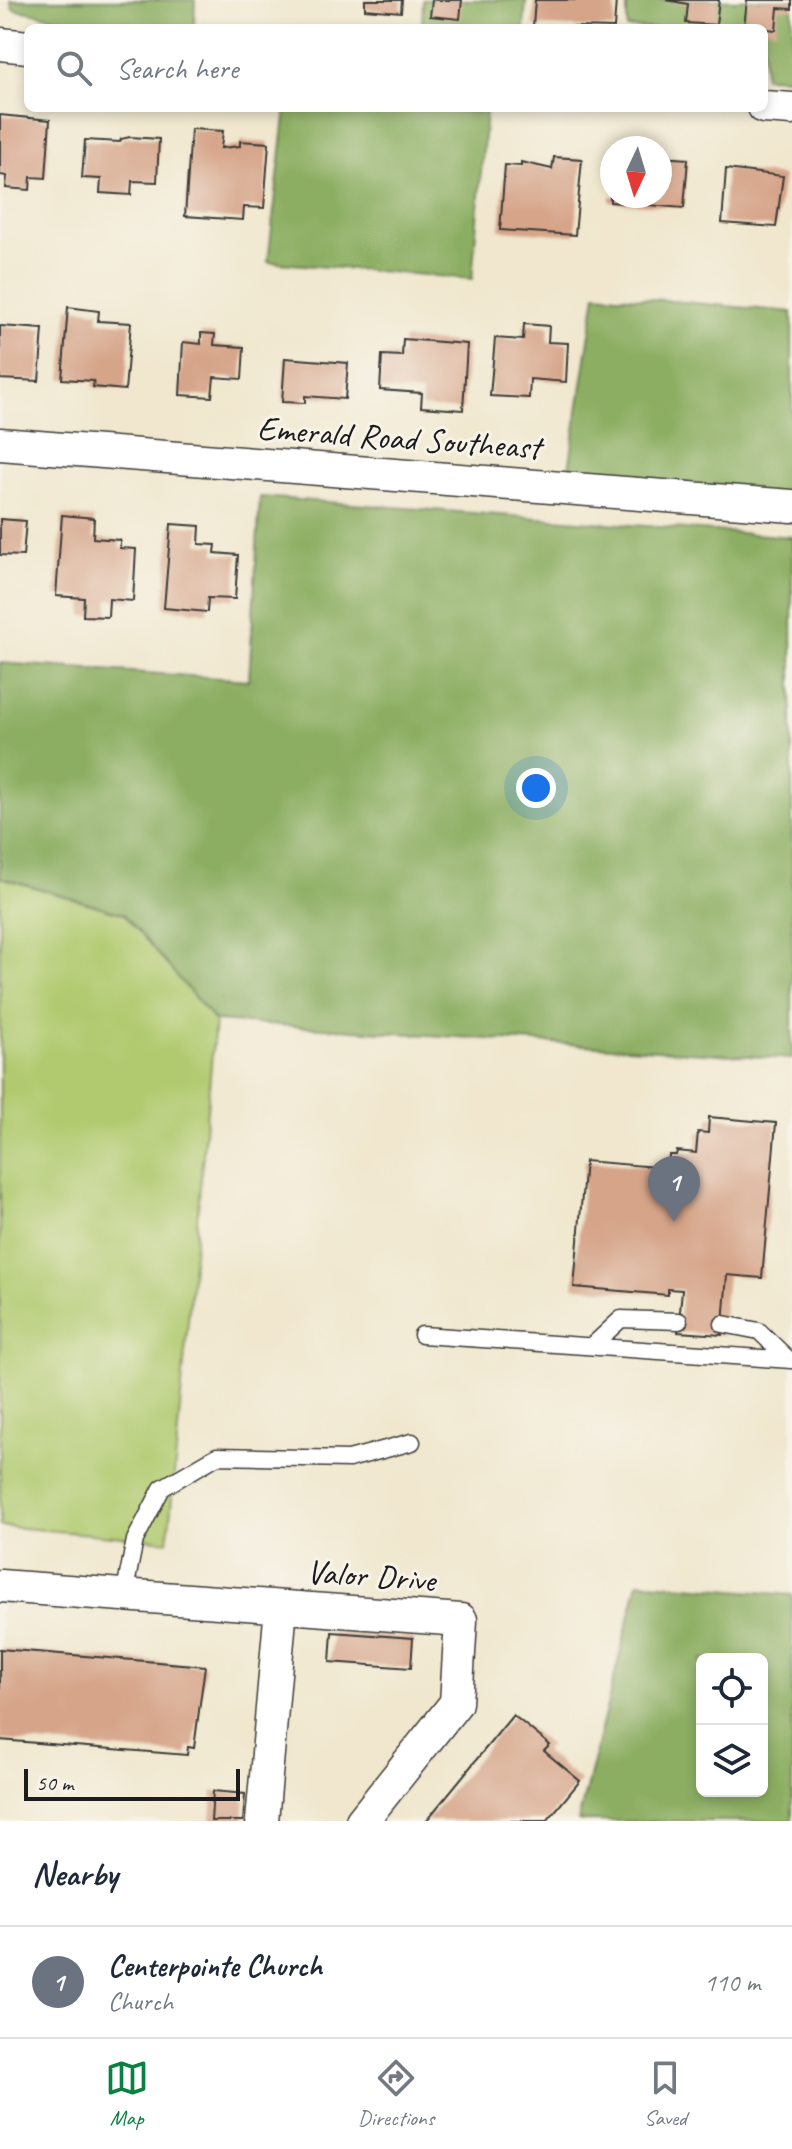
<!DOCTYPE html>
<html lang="en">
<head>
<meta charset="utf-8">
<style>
  body { margin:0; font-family:Caveat,sans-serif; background:#f2f2f3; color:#1f2937 }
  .controls { position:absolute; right:24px; bottom:24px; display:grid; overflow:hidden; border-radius:12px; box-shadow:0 4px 12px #0003 }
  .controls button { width:72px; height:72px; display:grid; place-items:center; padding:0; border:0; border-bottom:2px solid #e0e1e3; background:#fff; color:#1f2937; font:40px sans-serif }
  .compass { position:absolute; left:600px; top:136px; width:72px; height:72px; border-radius:50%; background:#fff; box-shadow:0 4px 12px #0003; rotate:184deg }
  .scale { position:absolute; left:24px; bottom:20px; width:216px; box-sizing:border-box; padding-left:8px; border:4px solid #1c1c1c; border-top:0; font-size:22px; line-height:28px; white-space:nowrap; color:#1c1c1c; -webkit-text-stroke:6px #f7f3e8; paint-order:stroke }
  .you { position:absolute; left:536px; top:788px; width:28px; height:28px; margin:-20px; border:6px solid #fff; border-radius:50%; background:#1a73e8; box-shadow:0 0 0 12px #1a73e833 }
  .badge { display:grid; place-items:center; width:52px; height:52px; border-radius:50%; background:#0b8043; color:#fff; font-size:26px; font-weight:700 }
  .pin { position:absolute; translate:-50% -66px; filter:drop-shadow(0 2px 4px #0008) }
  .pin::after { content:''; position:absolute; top:42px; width:28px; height:24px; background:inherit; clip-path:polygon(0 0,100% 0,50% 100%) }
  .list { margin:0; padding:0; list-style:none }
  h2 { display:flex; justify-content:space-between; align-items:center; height:104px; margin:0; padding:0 32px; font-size:34px }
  h2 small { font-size:26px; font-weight:400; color:#747a83 }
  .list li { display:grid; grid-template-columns:52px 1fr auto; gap:24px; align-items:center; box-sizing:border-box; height:112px; padding:0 32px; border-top:2px solid #e0e1e3 }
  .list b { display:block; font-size:30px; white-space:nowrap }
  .list p { margin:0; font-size:26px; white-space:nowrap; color:#747a83 }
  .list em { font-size:26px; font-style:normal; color:#747a83 }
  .icon { flex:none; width:44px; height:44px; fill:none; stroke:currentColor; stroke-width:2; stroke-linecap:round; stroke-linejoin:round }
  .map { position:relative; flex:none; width:792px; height:1821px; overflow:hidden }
  .search { position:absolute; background:#fff; box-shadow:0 4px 12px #0003; left:24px; right:24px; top:24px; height:88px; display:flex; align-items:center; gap:20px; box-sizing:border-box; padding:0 28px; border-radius:12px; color:#747a83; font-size:30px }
  .sheet { height:216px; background:#fff }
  nav { display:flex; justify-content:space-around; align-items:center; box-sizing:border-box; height:112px; border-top:2px solid #e0e1e3; background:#fff; font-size:22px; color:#747a83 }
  nav a { display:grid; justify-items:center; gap:4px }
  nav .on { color:#0b8043 }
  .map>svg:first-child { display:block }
</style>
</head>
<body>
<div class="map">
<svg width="792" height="1821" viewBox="0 0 792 1821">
  <rect width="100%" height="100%" fill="#f7f3e8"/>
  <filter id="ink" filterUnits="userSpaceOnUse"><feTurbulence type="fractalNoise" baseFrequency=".0125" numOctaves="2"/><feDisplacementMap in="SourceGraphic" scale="16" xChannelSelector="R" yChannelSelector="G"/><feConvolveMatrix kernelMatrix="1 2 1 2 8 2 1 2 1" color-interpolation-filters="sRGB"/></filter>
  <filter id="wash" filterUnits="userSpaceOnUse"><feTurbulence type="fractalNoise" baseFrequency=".006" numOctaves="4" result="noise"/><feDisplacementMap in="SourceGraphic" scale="32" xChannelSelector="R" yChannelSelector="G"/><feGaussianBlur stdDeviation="1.8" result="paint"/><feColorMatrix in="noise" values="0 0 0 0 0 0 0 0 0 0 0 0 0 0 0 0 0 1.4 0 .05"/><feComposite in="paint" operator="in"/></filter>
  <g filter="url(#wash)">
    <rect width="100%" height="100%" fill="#f0e7ce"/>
    <path fill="#b1ca6f" stroke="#667346" stroke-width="2" d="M0 877 124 914 215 1021 168 1541 0 1526Z"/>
    <path fill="#8cae62" stroke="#54653f" stroke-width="2" fill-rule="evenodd" d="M10 0H195L194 28H109L13 9Z
      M423 0H526L524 28H422Z
      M627 0H792V78L764 77V28H627Z
      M286 108H428L486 113 472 279 268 262Z
      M596 294 792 312V506L566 488Z
      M260 497 792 537V1059L215 1021 124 914 0 877V663L249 680Z
      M638 1582 792 1595V1821H578ZM702 1659H762V1791H702Z"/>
    <g id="blocks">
      <path fill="#d6a489" d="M365 0H402L401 12 365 9Z
        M432 0H462L460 19 430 16Z
        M535 0H616L614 28 533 26Z
        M666 0H719L716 25 686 23 688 4Z
        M747 0H792V9L778 8 776 30 744 27Z
        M0 115 50 120 46 178 31 177 30 190 6 188 7 176 0 175Z
        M191 129 223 131 221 148 240 146V141L269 143 264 208 244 207 243 220 185 216Z
        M130 137 159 139 157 182 132 181 131 195 100 193 101 179 82 178 85 140 120 142 121 139Z
        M554 157 582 159 575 235 500 230 505 165 521 166V162L552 169Z
        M660 157 688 159 684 208 610 202V196H660Z
        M726 169 783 176 776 227 722 223Z
        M68 307 99 311 98 321 131 323 125 390 93 387 94 381 62 379Z
        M524 324 549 326 548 342 568 343 566 382 530 379 529 398 490 396 495 338 523 340Z
        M0 326 43 329 39 381 0 379Z
        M201 333 215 334 214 345 244 347 242 379 214 377 212 397 180 395 183 342 201 344Z
        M403 339 467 344 463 410 421 407 422 393 380 390 382 355 402 356Z
        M285 358 348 363 345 399 305 396V403L282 402Z
        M62 515 94 518 93 538 120 540V548L136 549 133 601 109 599 108 617 83 616 84 598 56 596Z
        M0 519 26 521 23 556 0 555Z
        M171 524 200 526 199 544 216 545 215 553 238 555 235 599 208 598 207 612 164 608Z
        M709 1117 776 1123 762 1278 727 1275 722 1335 678 1332 682 1290 668 1289V1295L574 1287 585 1161 668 1168 669 1155H676L677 1151 696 1153 698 1132 708 1133Z
        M332 1632 413 1638 411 1668 330 1662Z
        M0 1649 205 1666 194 1748 188 1747 187 1755 0 1740Z
        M513 1715 550 1745 544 1751 580 1781 547 1821H426Z
        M213 1791 245 1794 243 1821H211Z"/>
    </g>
  </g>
  <g filter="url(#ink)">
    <use href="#blocks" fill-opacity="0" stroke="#3c3a37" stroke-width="2"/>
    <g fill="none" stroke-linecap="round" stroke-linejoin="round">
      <defs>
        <path id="service" d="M723 1324 759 1331 789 1360
          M422 1335 792 1360
          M592 1346 621 1319 679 1321
          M124 1595 135 1540 162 1488 217 1456 349 1459 412 1442"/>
        <path id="minor" d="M0 44 28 47
          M764 107 792 109
          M0 444 792 506
          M0 1586 461 1620 456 1703 362 1821
          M262 1821 281 1607"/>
      </defs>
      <use href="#service" stroke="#3c3a37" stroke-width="19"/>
      <use href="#minor" stroke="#3c3a37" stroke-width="35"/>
      <use href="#service" stroke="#fff" stroke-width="16"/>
      <use href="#minor" stroke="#fff" stroke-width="32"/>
    </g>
  </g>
  <g text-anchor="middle" stroke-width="6" stroke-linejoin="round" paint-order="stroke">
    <g font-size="34" fill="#1c1c1c" stroke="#f7f3e8">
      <text transform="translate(399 437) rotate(4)" y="12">Emerald Road Southeast</text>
      <text transform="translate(371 1575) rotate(4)" y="12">Valor Drive</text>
    </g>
  </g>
</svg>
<div class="controls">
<button><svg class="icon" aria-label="locate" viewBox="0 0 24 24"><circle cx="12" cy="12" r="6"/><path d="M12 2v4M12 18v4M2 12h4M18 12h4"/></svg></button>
<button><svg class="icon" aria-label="layers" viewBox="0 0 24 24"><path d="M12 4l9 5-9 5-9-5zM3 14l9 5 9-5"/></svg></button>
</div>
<svg class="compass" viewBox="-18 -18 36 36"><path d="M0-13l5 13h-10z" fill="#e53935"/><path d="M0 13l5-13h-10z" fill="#747a83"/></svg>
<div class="scale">50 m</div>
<div class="you"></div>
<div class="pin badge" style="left:674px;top:1222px;background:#6b7280">1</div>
<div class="search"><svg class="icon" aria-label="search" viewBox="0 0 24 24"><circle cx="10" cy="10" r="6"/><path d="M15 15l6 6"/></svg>Search here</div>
</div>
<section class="sheet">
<h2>Nearby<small></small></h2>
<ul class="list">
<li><span class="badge" style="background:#6b7280">1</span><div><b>Centerpointe Church</b><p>Church</p></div><em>110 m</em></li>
</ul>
</section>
<nav>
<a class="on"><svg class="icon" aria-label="map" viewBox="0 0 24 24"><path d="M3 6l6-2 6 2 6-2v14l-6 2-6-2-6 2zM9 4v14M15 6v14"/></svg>Map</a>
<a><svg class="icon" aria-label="directions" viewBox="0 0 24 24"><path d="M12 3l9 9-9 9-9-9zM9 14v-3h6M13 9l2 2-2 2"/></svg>Directions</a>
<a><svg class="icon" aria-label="saved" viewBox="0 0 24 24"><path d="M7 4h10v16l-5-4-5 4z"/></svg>Saved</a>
</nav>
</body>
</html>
